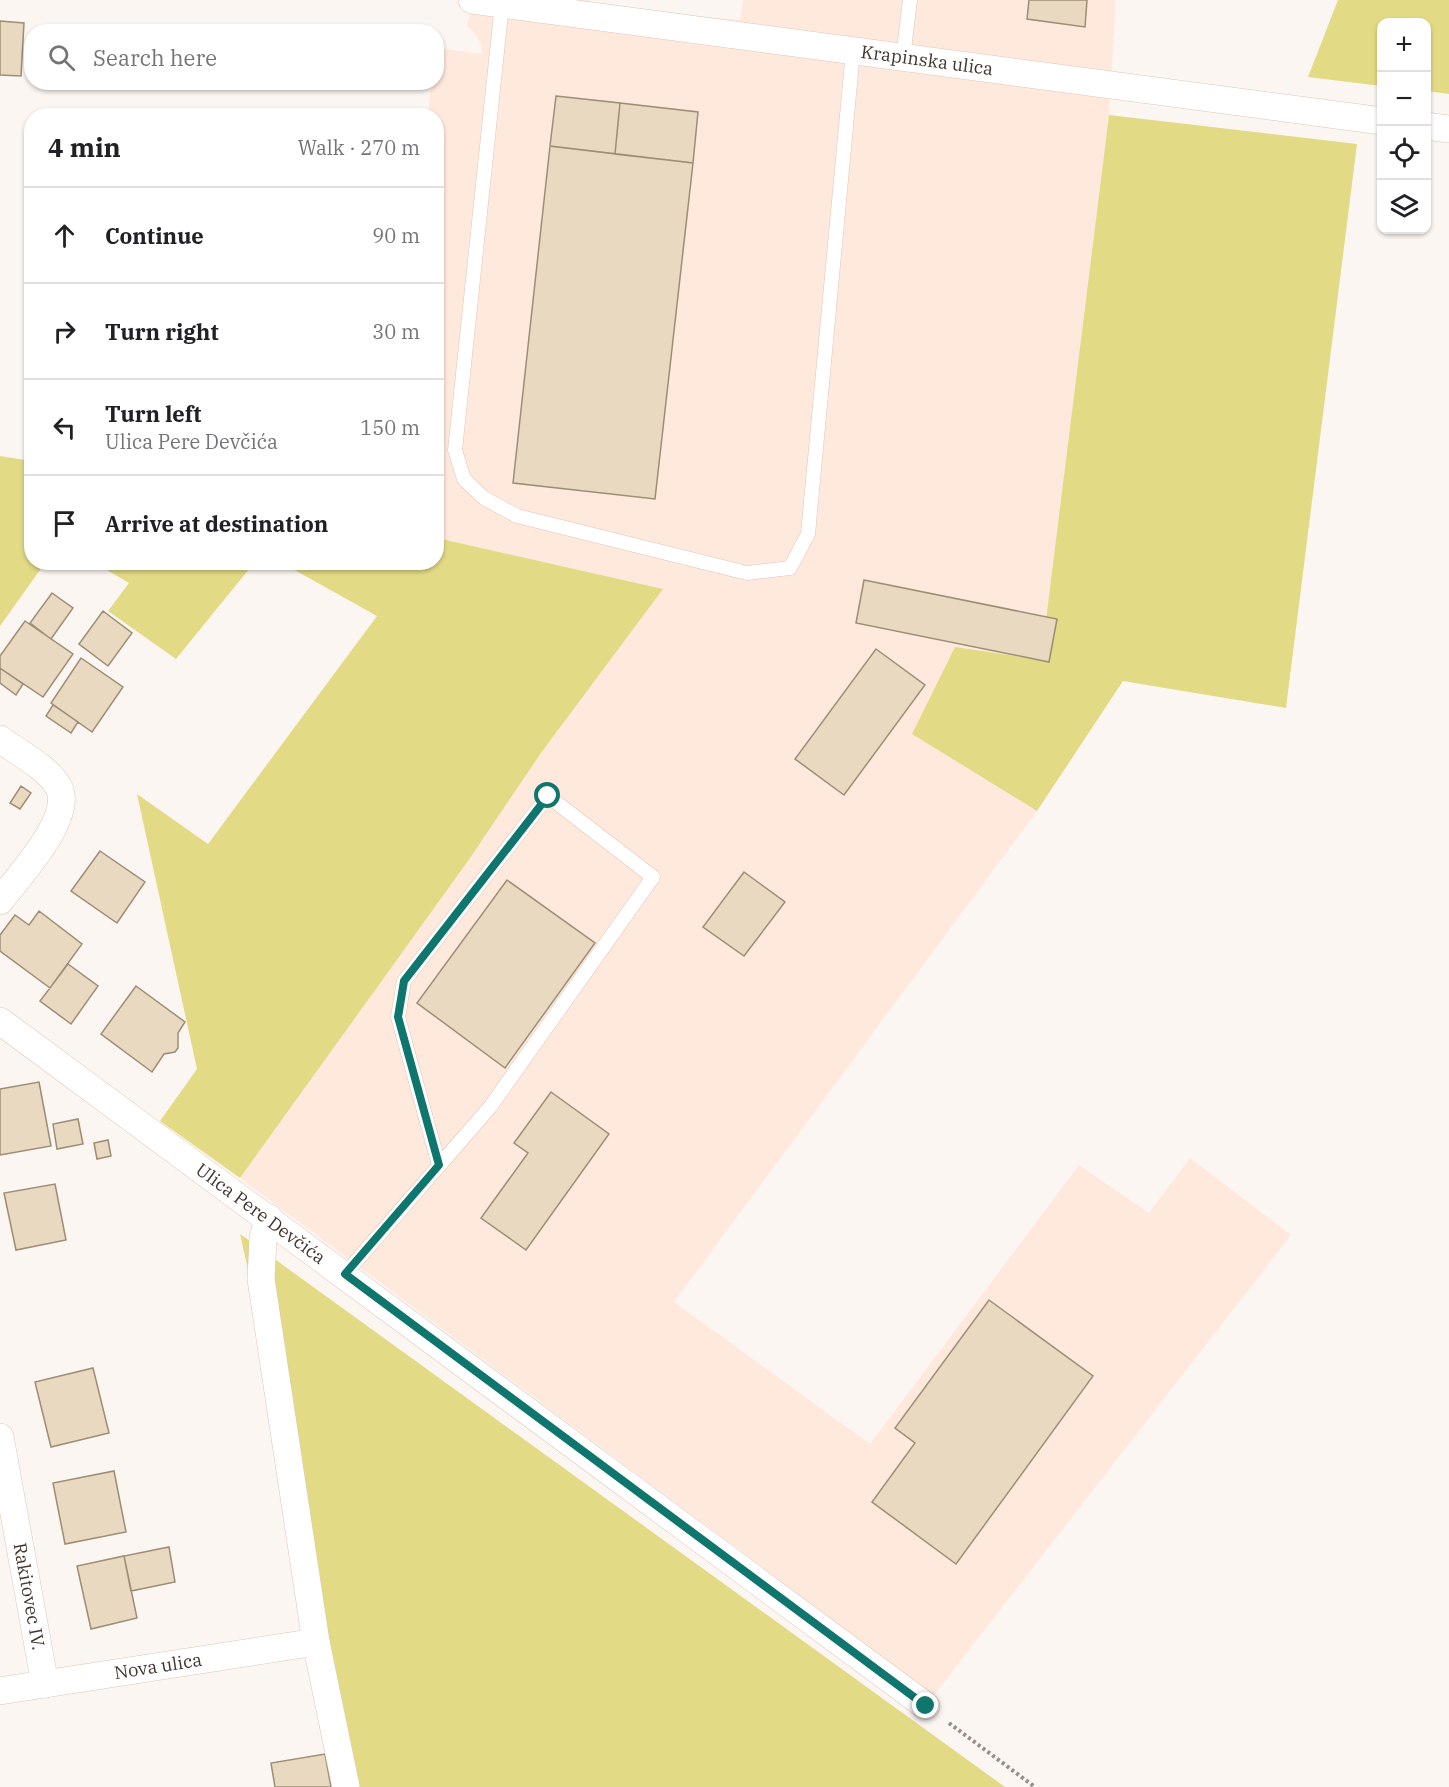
<!DOCTYPE html>
<html lang="en">
<head>
<meta charset="utf-8">
<style>
  body { margin:0; font-family:"IBM Plex Serif",serif; background:#f2f2f2; color:#202124 }
  .controls { position:absolute; right:18px; top:18px; display:grid; overflow:hidden; border-radius:12px; box-shadow:0 2px 4px #0004 }
  .controls button { width:54px; height:54px; display:grid; place-items:center; padding:0; border:0; border-bottom:2px solid #e0e0e0; background:#fff; color:#202124; font:30px sans-serif }
  .stop { position:absolute; width:18px; height:18px; margin:-14px; border:4px solid #0f766e; border-radius:50%; background:#fff }
  .stop.end { background:#0f766e; border-color:#fff; box-shadow:0 2px 6px #0008 }
  .list { margin:0; padding:0; list-style:none }
  h2 { display:flex; justify-content:space-between; align-items:center; height:78px; margin:0; padding:0 24px; font-size:26px }
  h2 small { font-size:20px; font-weight:400; color:#757577 }
  .list li { display:grid; grid-template-columns:39px 1fr auto; gap:18px; align-items:center; box-sizing:border-box; height:96px; padding:0 24px; border-top:2px solid #e0e0e0 }
  .list b { display:block; font-size:22px; white-space:nowrap }
  .list p { margin:0; font-size:20px; white-space:nowrap; color:#757577 }
  .list em { font-size:20px; font-style:normal; color:#757577 }
  .icon { flex:none; width:33px; height:33px; fill:none; stroke:currentColor; stroke-width:2; stroke-linecap:round; stroke-linejoin:round }
  .map { position:relative; flex:none; width:1449px; height:1787px; overflow:hidden }
  .search { position:absolute; background:#fff; box-shadow:0 2px 4px #0004; left:24px; top:24px; width:420px; height:66px; display:flex; align-items:center; gap:15px; box-sizing:border-box; padding:0 21px; border-radius:24px; color:#757577; font-size:22px }
  .panel { position:absolute; background:#fff; box-shadow:0 2px 4px #0004; left:24px; top:108px; width:420px; height:462px; border-radius:24px }
  .map>svg:first-child { display:block }
</style>
</head>
<body>
<div class="map">
<svg width="1449" height="1787" viewBox="0 0 1449 1787">
  <rect width="100%" height="100%" fill="#fcf6f3"/>
  <path fill="#ffe9dd" d="M473 0H590V6L740 20 743 0H1116L1109 115 1041 661 912 733 1037 811 674 1302 870 1444 1079 1165 1149 1213 1190 1158 1291 1235 934 1695 240 1178 468 861 541 753 663 589 437 538 436 116 428 115 431 83 436 82 437 48 482 54 481 44 475 33 467 26Z"/>
  <path fill="#e3da85" d="M1338 0H1449V94L1427 91 1426 22H1382L1381 86 1308 77Z
    M1109 115 1357 144 1286 708 1123 681 1037 811 912 734 955 647 1041 660Z
    M0 456 31 461 32 562 45 563 0 626Z
    M437 538 663 589 541 753 468 861 240 1178 160 1121 197 1069 137 794 208 844 377 616 282 563 436 562Z
    M95 563H254L176 659 108 611 129 583Z
    M240 1234 1005 1787H355L320 1591Z"/>
  <path fill="#e9d9c0" stroke="#9c8d75" stroke-width="1.5" d="M1029 0H1087L1085 27 1027 19Z
    M0 21 24 23 21 76 0 75Z
    M556 96 620 103 615 154 550 146Z
    M620 103 698 112 693 163 615 154Z
    M550 146 693 163 655 499 513 483Z
    M864 580 1057 619 1049 662 856 623Z
    M52 593 73 608 51 639 30 623Z
    M103 611 132 633 108 666 79 644Z
    M25 621 73 654 43 697 0 668V656Z
    M876 649 925 685 844 795 795 759Z
    M81 658 123 687 92 732 51 703Z
    M0 668 23 684 16 695 0 683Z
    M53 705 78 722 71 733 46 716Z
    M21 786 31 793 20 809 10 803Z
    M100 851 145 882 117 923 71 891Z
    M744 872 785 902 744 956 703 927Z
    M507 880 595 943 505 1068 417 1003Z
    M39 911 82 944 50 988 0 951V935L15 915 29 925Z
    M68 964 98 986 71 1024 40 1001Z
    M136 986 185 1022 178 1033V1048L175 1052 164 1054 152 1072 101 1034Z
    M39 1082 51 1146 0 1155V1089Z
    M551 1092 609 1134 526 1250 481 1218 528 1153 514 1143Z
    M78 1119 83 1144 57 1149 53 1124Z
    M108 1140 111 1156 97 1159 94 1143Z
    M55 1184 66 1240 16 1250 4 1193Z
    M989 1300 1093 1376 956 1564 872 1502 915 1443 895 1428Z
    M93 1368 109 1433 51 1447 35 1382Z
    M114 1471 126 1532 65 1544 53 1483Z
    M169 1547 175 1582 131 1591 124 1556Z
    M124 1556 137 1618 91 1629 77 1566Z
    M325 1754 331 1787H275L271 1763Z"/>
  <g fill="none" stroke-linecap="round" stroke-linejoin="round">
    <defs>
      <path id="service" d="M502 4 455 450 464 479 484 498 517 516 747 573 790 568 808 534 853 51
        M903 58 910 0
        M345 1274 490 1107 653 877 548 796 404 981 398 1017 439 1165"/>
      <g id="minor">
        <path id="s1" d="M472 0 1382 121"/>
        <path d="M1426 126 1449 129"/>
        <path d="M0 739C18 753 46 766 58 786 76 816 18 877 0 901"/>
        <path id="s2" d="M0 1021 926 1706"/>
        <path d="M269 1218 263 1238 261 1279 316 1642 346 1787"/>
        <path id="s3" d="M0 1437 45 1684"/>
        <path id="s4" d="M0 1691 316 1642"/>
      </g>
    </defs>
    <use href="#service" stroke="#e0c5b5" stroke-width="15"/>
    <use href="#minor" stroke="#e0c5b5" stroke-width="28"/>
    <path stroke="#978e89" stroke-width="4" stroke-dasharray="3 3" stroke-linecap="butt" d="M949 1723 1035 1787"/>
    <use href="#service" stroke="#fff" stroke-width="14"/>
    <use href="#minor" stroke="#fff" stroke-width="27"/>
  </g>
  <g fill="none" stroke-linecap="round" stroke-linejoin="round">
    <path stroke="#0f766e" stroke-width="8" d="M548 796 404 981 398 1017 439 1165 345 1274 926 1706"/>
  </g>
  <g text-anchor="middle" stroke-width="5" stroke-linejoin="round" paint-order="stroke">
    <g font-size="18" fill="#413630" stroke="#fff">
      <text dy="6" stroke="none"><textPath href="#s1" startOffset="459">Krapinska ulica</textPath></text>
      <text dy="6" stroke="none"><textPath href="#s2" startOffset="324">Ulica Pere Devčića</textPath></text>
      <text dy="6" stroke="none"><textPath href="#s3" startOffset="162">Rakitovec IV.</textPath></text>
      <text dy="6" stroke="none"><textPath href="#s4" startOffset="160">Nova ulica</textPath></text>
    </g>
  </g>
</svg>
<div class="controls">
<button>+</button>
<button>−</button>
<button><svg class="icon" aria-label="locate" viewBox="0 0 24 24"><circle cx="12" cy="12" r="6"/><path d="M12 2v4M12 18v4M2 12h4M18 12h4"/></svg></button>
<button><svg class="icon" aria-label="layers" viewBox="0 0 24 24"><path d="M12 4l9 5-9 5-9-5zM3 14l9 5 9-5"/></svg></button>
</div>
<div class="stop" style="left:548px;top:796px"></div>
<div class="stop end" style="left:926px;top:1706px"></div>
<div class="search"><svg class="icon" aria-label="search" viewBox="0 0 24 24"><circle cx="10" cy="10" r="6"/><path d="M15 15l6 6"/></svg>Search here</div>
<section class="panel">
<h2>4 min<small>Walk · 270 m</small></h2>
<ul class="list">
<li><svg class="icon" aria-label="ahead" viewBox="0 0 24 24"><path d="M12 20V5M6 11l6-6 6 6"/></svg><div><b>Continue</b></div><em>90 m</em></li>
<li><svg class="icon" aria-label="right" viewBox="0 0 24 24"><path d="M7 20v-9h11M14 6l5 5-5 5"/></svg><div><b>Turn right</b></div><em>30 m</em></li>
<li><svg class="icon" aria-label="left" viewBox="0 0 24 24"><path d="M17 20v-9H6M10 6l-5 5 5 5"/></svg><div><b>Turn left</b><p>Ulica Pere Devčića</p></div><em>150 m</em></li>
<li><svg class="icon" aria-label="arrive" viewBox="0 0 24 24"><path d="M6 21V4h12l-3 4 3 4H6"/></svg><div><b>Arrive at destination</b></div></li>
</ul>
</section>
</div>
</body>
</html>
